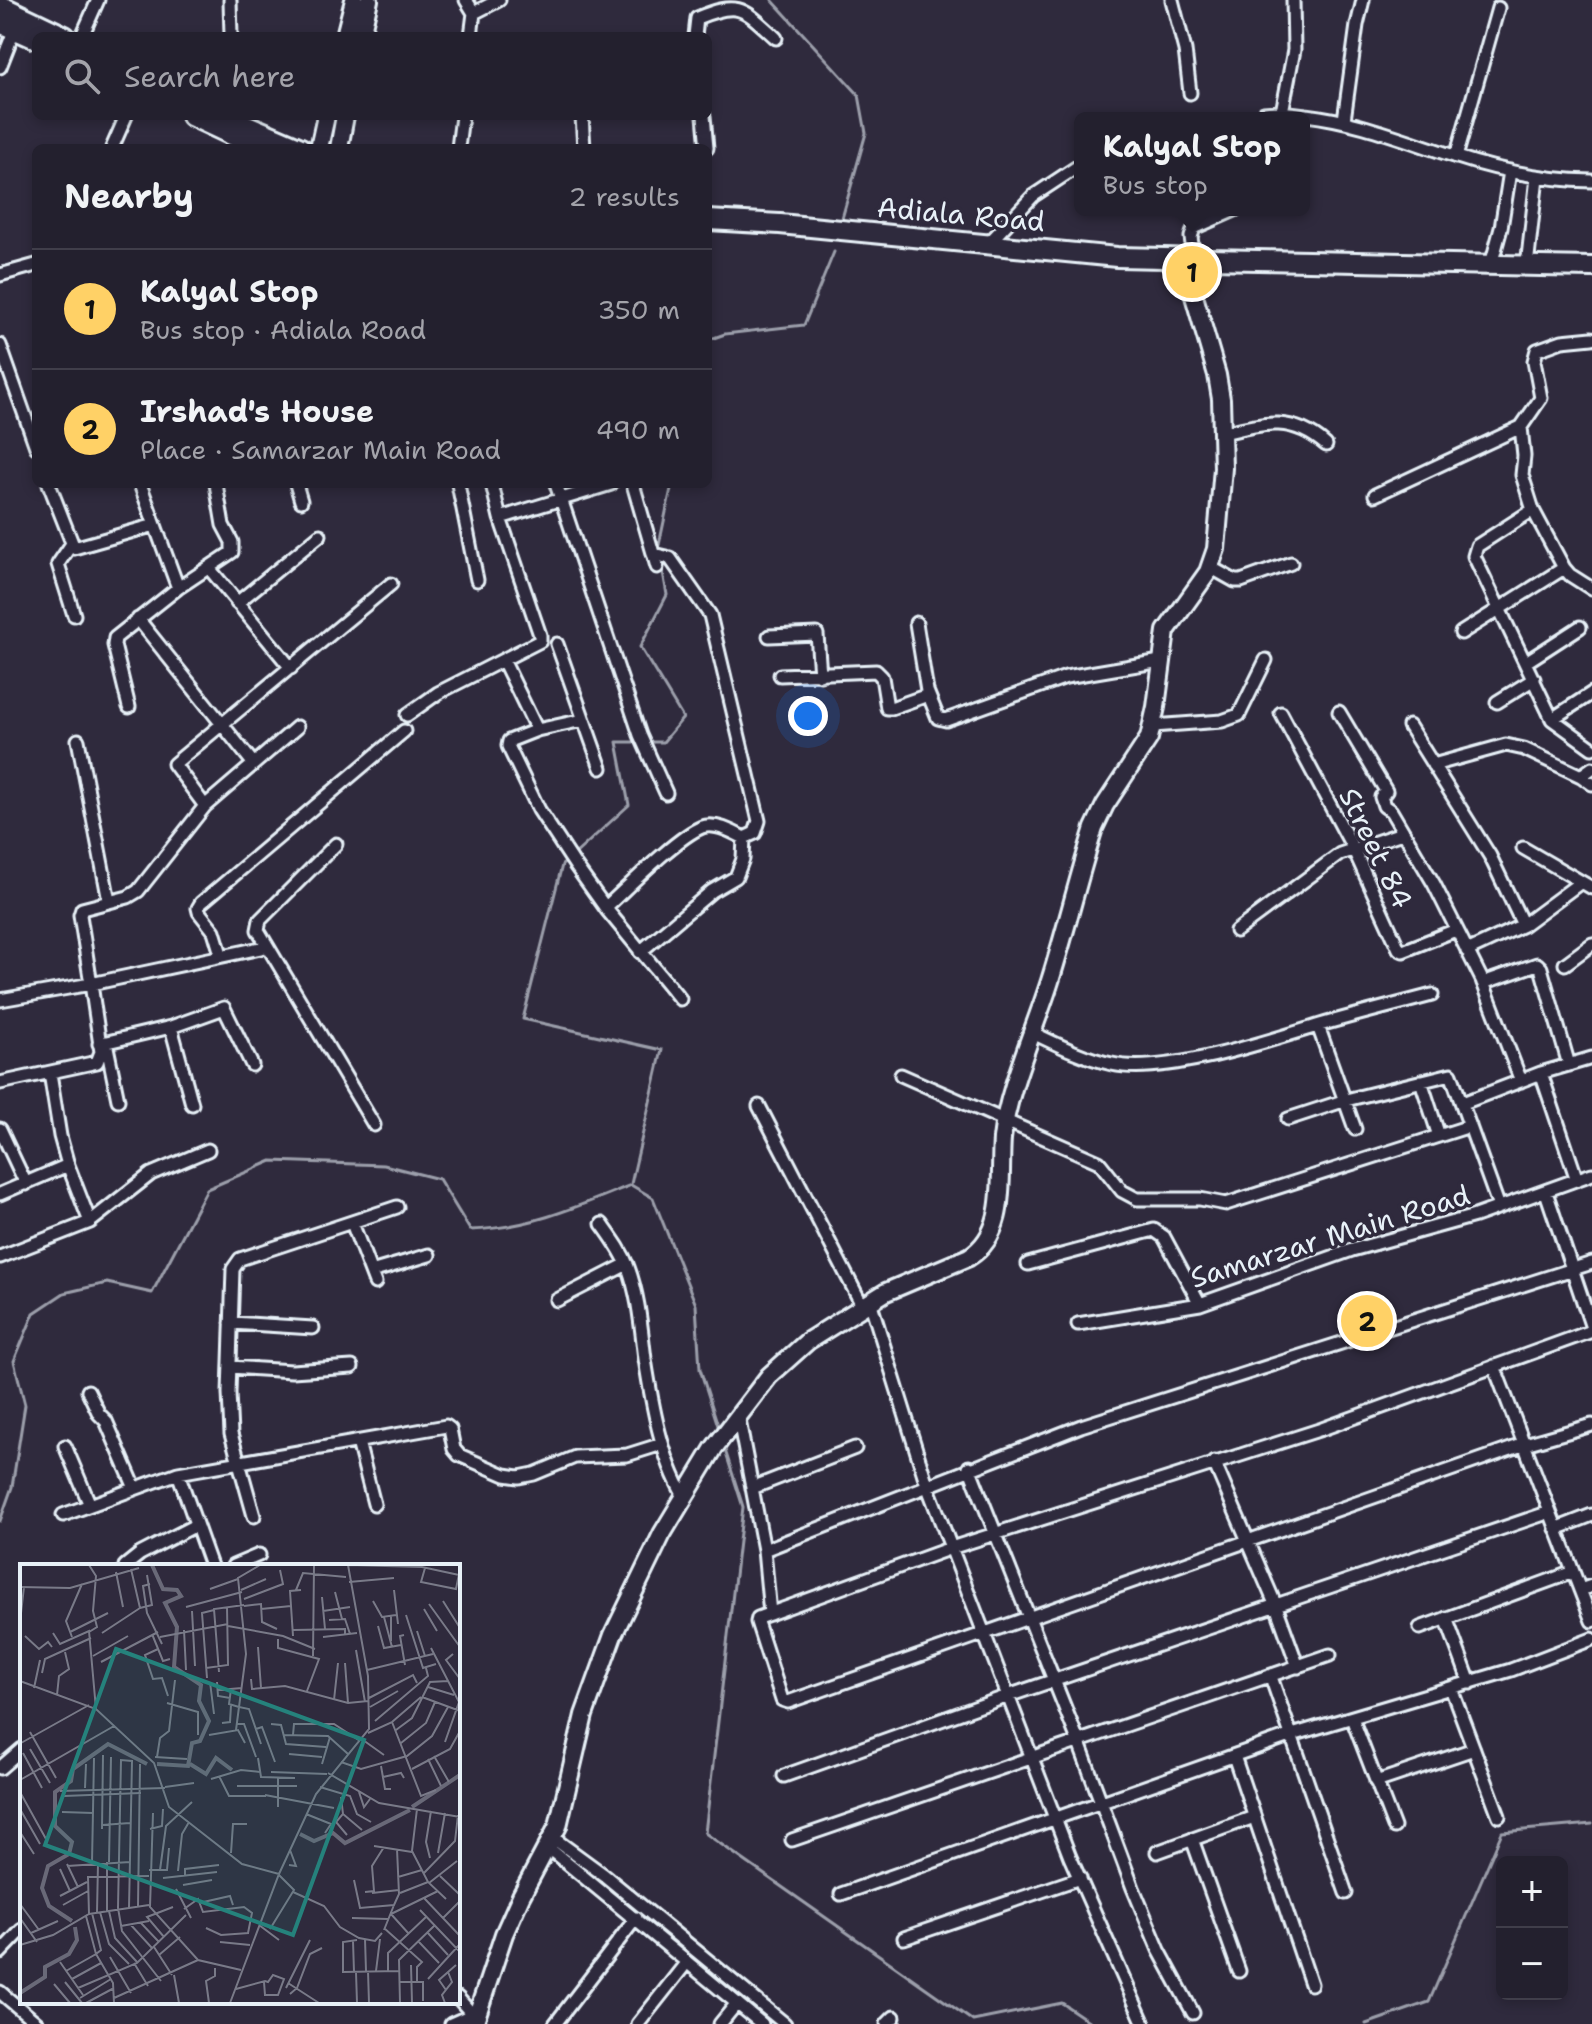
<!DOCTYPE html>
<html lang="en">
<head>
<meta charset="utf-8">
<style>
  body { margin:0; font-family:"Shantell Sans",sans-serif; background:#2f2d3a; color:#f1f3f6 }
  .controls { position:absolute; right:24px; bottom:24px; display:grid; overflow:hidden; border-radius:12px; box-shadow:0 4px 12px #0003 }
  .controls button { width:72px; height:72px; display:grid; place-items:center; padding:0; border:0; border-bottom:2px solid #403e4a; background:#23202e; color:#f1f3f6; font:40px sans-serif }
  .you { position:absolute; left:808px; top:716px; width:28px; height:28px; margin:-20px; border:6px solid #fff; border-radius:50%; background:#1a73e8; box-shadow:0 0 0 12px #1a73e833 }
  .badge { display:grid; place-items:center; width:52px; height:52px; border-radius:50%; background:#ffd166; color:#111; font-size:26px; font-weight:700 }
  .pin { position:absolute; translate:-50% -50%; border:4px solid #fff; box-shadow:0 2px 8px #0006 }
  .popup { position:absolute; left:1074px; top:112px; width:236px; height:104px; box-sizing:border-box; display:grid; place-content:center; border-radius:12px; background:#23202e; filter:drop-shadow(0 2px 6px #0005); font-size:26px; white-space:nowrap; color:#a3a3aa }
  .popup b { font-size:30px; color:#f1f3f6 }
  .popup::after { content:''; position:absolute; left:50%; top:100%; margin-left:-16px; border:16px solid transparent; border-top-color:#23202e }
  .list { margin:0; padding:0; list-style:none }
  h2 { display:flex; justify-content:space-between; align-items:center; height:104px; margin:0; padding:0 32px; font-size:34px }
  h2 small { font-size:26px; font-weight:400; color:#a3a3aa }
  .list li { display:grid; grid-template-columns:52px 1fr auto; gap:24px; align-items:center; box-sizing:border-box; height:120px; padding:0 32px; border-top:2px solid #403e4a }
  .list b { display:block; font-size:30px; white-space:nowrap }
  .list p { margin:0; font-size:26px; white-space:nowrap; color:#a3a3aa }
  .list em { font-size:26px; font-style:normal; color:#a3a3aa }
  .icon { flex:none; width:44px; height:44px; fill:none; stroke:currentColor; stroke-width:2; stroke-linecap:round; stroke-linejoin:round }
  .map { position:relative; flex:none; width:1592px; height:2024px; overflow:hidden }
  .search { position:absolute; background:#23202e; box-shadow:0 4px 12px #0003; left:32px; top:32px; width:680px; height:88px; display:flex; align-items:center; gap:20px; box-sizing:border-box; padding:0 28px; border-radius:12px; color:#a3a3aa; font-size:30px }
  .panel { position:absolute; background:#23202e; box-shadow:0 4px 12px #0003; left:32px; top:144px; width:680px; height:344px; border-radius:12px }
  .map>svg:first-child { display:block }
</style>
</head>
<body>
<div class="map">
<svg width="1592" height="2024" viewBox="0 0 1592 2024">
  <rect width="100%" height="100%" fill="#2f2a3d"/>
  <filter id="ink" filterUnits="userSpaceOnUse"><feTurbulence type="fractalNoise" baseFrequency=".0125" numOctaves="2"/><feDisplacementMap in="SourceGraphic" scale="16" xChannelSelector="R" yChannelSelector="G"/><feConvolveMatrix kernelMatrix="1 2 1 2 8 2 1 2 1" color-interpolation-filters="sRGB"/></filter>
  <g filter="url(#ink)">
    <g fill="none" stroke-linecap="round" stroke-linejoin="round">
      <path stroke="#9c9fab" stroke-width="3" d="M772 0 859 95 866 133 841 222
        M708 340 725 334 804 325 834 252
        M659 545 672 484
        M650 742H663L683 718 640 647 667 595 662 566
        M574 855 629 805 617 742H638
        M566 862 562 865 523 1019 662 1050 631 1184
        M724 1447 743 1507 705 1833 973 2021 1062 2003 1093 2024
        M0 1521 12 1487 25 1405 14 1361 34 1313 64 1293 107 1283 152 1293 207 1189 272 1161 384 1165 439 1179 470 1230C530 1228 577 1207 631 1185L653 1198 696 1305 700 1369 720 1432
        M1366 2024 1429 2002 1502 1832 1592 1824"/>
      <defs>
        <path id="street" d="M230 0 231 36
          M466 0 474 13 471 36
          M1172 0 1185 50 1190 93
          M474 13 499 0
          M82 36 98 0
          M695 36 697 18C740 0 744 9 776 38
          M0 67 16 26
          M1282 112 1294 50 1293 0
          M582 116 584 148
          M704 116 707 148
          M1260 118 1264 113C1278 111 1292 113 1306 115 1358 121 1404 140 1454 156 1499 171 1545 180 1592 181
          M1344 120 1357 25 1363 0
          M112 148 126 116
          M458 148 462 116
          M1456 157 1498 8
          M987 245 1033 196 1080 165
          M1194 260 1191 237 1194 228 1235 210
          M1491 265 1501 228 1510 171
          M1527 266 1537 177
          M0 275 36 265
          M1592 338 1562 341 1537 350 1534 361 1541 398 1521 427 1524 456 1522 475 1533 510 1564 568 1570 575 1592 589
          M0 345 36 447
          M1223 433C1264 423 1292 415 1326 445
          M49 484 74 548 155 525
          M140 484 178 588
          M296 484 301 501
          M458 484 477 580
          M556 484 640 735 666 793
          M633 484 657 567
          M1375 495 1521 427
          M1533 510 1477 546 1474 556 1552 719 1592 748
          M500 518 611 484
          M71 545 58 564 74 615
          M1210 567 1235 581H1241L1291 563
          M209 568 291 668
          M237 603 320 535
          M138 619 253 763
          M916 623 927 691 938 718 946 720 1066 677 1161 661
          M1461 633 1564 568
          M769 636 817 634 820 675
          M557 644 601 768
          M503 660 537 730 509 741 508 746 539 810 575 865 607 910 680 999
          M1526 662 1580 627
          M780 675 876 671 882 677 887 708H891L928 695
          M1497 702 1534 679
          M129 707 114 645 115 638 178 588 232 552V542L223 525 216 484
          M1339 712 1386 791 1381 797 1384 806 1391 811 1434 884 1482 980 1521 1081
          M1281 713 1353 848 1399 949 1403 951 1456 930
          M407 715 438 693 540 641V635L500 518 492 484
          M1552 719 1592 693
          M1153 726 1222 721 1239 715 1266 660
          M1409 726 1490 856 1523 925
          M537 730 583 720
          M78 740 109 901
          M1433 765 1506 745 1524 749 1581 776
          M1592 768 1581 776 1592 784
          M205 806 174 764 391 584
          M336 844 260 920 258 930 374 1125
          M1523 848 1592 888
          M606 907C628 887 677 837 702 827 715 822 733 832 744 838
          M1236 931 1340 854 1402 833
          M1467 951 1523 925 1581 882
          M640 952 712 891 736 877 743 859 744 838 755 833 759 821 710 615 670 558 653 554
          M221 954 214 931 199 912 198 908 201 903 404 731
          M1565 964 1592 944
          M1483 983 1537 964 1541 968 1569 1065
          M0 1000 91 984 80 915 82 909 128 897 138 891 205 806 297 727
          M1318 1026 1355 1129
          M171 1027 192 1104
          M1033 1033C1058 1045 1084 1058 1112 1064 1164 1076 1268 1041 1320 1025 1357 1014 1395 1005 1432 995
          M106 1042 118 1100
          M99 1044 171 1027 224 1008 252 1065
          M1541 1073 1577 1180
          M901 1075 1099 1162 1122 1191 1137 1199H1200L1226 1204 1470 1126
          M1421 1081 1439 1136
          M0 1083 97 1062 101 1052 91 984 265 947
          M1463 1103 1541 1073 1592 1058
          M759 1106 862 1305
          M1288 1119 1346 1100 1451 1074 1499 1207
          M0 1129 26 1184
          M68 1165 90 1222
          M1546 1192 1592 1328
          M0 1194 68 1165 60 1136 50 1073
          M352 1223 375 1283
          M602 1224C612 1238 622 1251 628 1267 639 1297 641 1327 645 1359 652 1404 661 1457 684 1496
          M0 1257 90 1222 151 1174 208 1150
          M1028 1264 1154 1230 1164 1237 1200 1304
          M371 1272 429 1255
          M557 1300 627 1264
          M870 1301 927 1485 1070 1857 1144 2024
          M231 1323 313 1328
          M1078 1324 1200 1304 1352 1250 1475 1216 1592 1174
          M1592 1331 1322 1429 951 1548 758 1618 757 1622 782 1700 788 1702 1525 1444 1592 1425
          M1494 1366 1592 1621
          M230 1367 292 1371 352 1367
          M88 1391 99 1414 106 1421 135 1488
          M738 1415 764 1550 770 1614
          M358 1442 374 1504
          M65 1446 90 1505
          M1214 1462 1276 1606 1298 1667
          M969 1467 1079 1743 1133 1888 1159 1950 1193 2013
          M178 1473 211 1566
          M752 1488 855 1448
          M63 1515 178 1473 446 1426 450 1429 454 1449 459 1455 505 1475 519 1477 534 1474 575 1457 627 1455 662 1444
          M254 1516 231 1434 229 1393 233 1269 240 1259 397 1207
          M1556 1529 1592 1515
          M764 1550 1081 1426 1592 1263
          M125 1566 140 1554 196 1525
          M233 1566 259 1555
          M1580 1590 1592 1586
          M1446 1618 1470 1683
          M1420 1628 1573 1572
          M1271 1677 1346 1893
          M1451 1688 1499 1816
          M1352 1718 1394 1827
          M1234 1756 1311 1984
          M0 1768 22 1749
          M784 1776 1008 1696 1550 1512
          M1376 1782 1474 1749
          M552 1837 604 1875 785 2024
          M1192 1839 1239 1971
          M792 1840 1330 1655
          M546 1846 762 2024
          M1157 1852 1254 1817
          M841 1894 1292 1735 1511 1670 1592 1639
          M904 1938 1080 1878
          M0 1953 22 1930
          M0 1992 38 2024
          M458 1998 472 2014
          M451 2024 478 2012
          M555 2024 636 1918
          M638 2024 687 1962
          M720 2024 737 2003
          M887 2024 894 2017"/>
        <path id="secondary" d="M345 36 354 0
          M361 36 369 0
          M319 148 326 116
          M339 148 345 116
          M474 2024 504 1934 521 1896 558 1826 584 1715 613 1635 662 1534 714 1448 769 1376 808 1341 886 1292 969 1257C1008 1233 999 1179 1002 1139 1007 1091 1035 1029 1050 981 1066 930 1078 879 1094 828L1105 805 1149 738 1156 707 1166 631 1208 572 1216 549 1223 468 1221 399 1217 375 1187 272 1186 260"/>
        <path id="primary" d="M0 5 65 36
          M0 23 36 39
          M191 116 259 148
          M226 116 301 148
          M708 220 780 224 1117 257 1592 267"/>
      </defs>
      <use href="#street" stroke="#e8f1f8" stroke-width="17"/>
      <use href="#secondary" stroke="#e8f1f8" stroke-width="22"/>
      <use href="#primary" stroke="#e8f1f8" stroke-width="24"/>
      <use href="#street" stroke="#2f2a3d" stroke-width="11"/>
      <use href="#secondary" stroke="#2f2a3d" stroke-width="16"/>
      <use href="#primary" stroke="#2f2a3d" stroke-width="18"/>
    </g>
  </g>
  <g text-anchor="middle" stroke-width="7" stroke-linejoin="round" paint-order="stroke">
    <g font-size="28" fill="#e8f1f8" stroke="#2f2a3d">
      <text transform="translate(961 214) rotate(5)" y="10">Adiala Road</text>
      <text transform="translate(1376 848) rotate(64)" y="10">Street 84</text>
      <text transform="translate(1330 1236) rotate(-17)" y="10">Samarzar Main Road</text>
    </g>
  </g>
  <g transform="translate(20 1564)">
    <rect width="440" height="440" fill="#2f2a3d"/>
    <path fill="none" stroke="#696978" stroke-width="4" d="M132 1 143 25 157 26 161 32 145 39 157 63 154 103 181 121 179 137 189 157 180 177 172 179 168 202 137 200M170 200 186 210 196 194 212 206M392 243 440 211M280 270 294 277 313 269 325 279 390 246M52 357 29 342 22 324 28 302 49 290 52 278 35 262V228L51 217 53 205 88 180 127 200M0 429 25 413V403L49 390 57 376 55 363"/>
    <path fill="none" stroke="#797a88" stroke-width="2" d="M240 1 218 14 226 90 219 143 229 145 241 180M328 1 402 3 439 11M405 4 401 18 436 25 440 5M111 5 120 44 132 41 127 11M96 8 103 43M329 18 374 14M130 20 123 22 127 49 142 80M0 23 50 24 119 4M190 25 218 15M221 26 246 15M276 26 283 9 326 13M374 26 378 60M315 28 322 55M302 33 305 65M224 35 263 20 260 6M353 37 362 53 376 51M423 37 440 64M409 40 440 83M224 42 241 40 242 58 257 65M166 43 222 28M241 45 271 42M404 45 417 67M172 47 175 102M303 47 330 43M386 51 403 104 416 100M364 53 372 83M309 56 325 55 330 70M0 58 4 23M208 62 263 72 295 85M358 62 364 84 381 81M164 66 166 106M273 66 325 65V70M397 67 405 92M50 68 88 49M69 68 77 63 73 47 76 12 69 1M33 69 40 80 69 67 76 145M82 69 120 44M132 70 143 97 150 95M384 71 380 72 385 101M5 72 19 85 28 78 32 83M273 72 270 27 281 26M52 73 46 57 62 20M140 73 208 60M303 73 337 69M258 75V84L299 95 287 127M371 77V52M238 83 241 124M411 84 439 138 425 178M138 85 125 91 133 115 142 114 148 132M336 86 345 138M433 90 426 96 440 115M73 92 108 72M293 92 294 1M81 98 138 68M325 99 328 139M186 104 208 101 207 43M347 106 413 90M199 108 194 45 224 41M22 109 25 95 71 74M187 114 182 49 194 46M231 115 232 125 265 122 328 139 348 137M0 117 76 145 134 199 149 243 222 300 259 310M190 118 194 150M197 118 198 132 210 134M408 123 434 131M14 124 20 96M211 125 209 140 219 143 216 166M198 126 222 124M37 131 39 112 49 105 45 88M402 133 440 147M349 134 393 111 397 119M314 136 318 99M147 139 178 148V171M350 143 378 127M355 157 408 112 406 104M372 158 401 133M202 159 210 158 211 141M217 160H224L236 193M251 160 261 161 266 180 306 183M236 165 242 163 255 198M376 166 392 154 410 118 428 117M10 168 36 214M348 169 372 158 401 232 416 226M189 171 218 166 225 179M264 171 308 172 328 190M273 171 274 160H314L340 177M343 176 364 191M1 179 69 141M381 179 406 159 415 138M10 185 30 219M3 189 22 224M269 190 302 193M414 192 429 218M135 193 167 195M137 193 140 174 149 167 155 116M238 194 241 213 275 214M408 195 421 222M321 198 341 205 387 192 412 172 428 143M302 200 310 173M361 202 365 225H371M392 205 430 185 440 167M251 208 307 210M308 209 359 239 440 253M199 212 209 232H246M363 213 381 209 384 214M258 214V243M191 215 221 206 240 208M0 216 94 162M217 222H277M145 223 174 219M300 223 330 232 337 250 351 258M65 224 66 200M40 227 145 224M0 228 26 275M339 228 344 243 350 235M245 231 314 244M44 232 121 229M321 233 323 250 316 258 327 271M0 245 20 280M397 245 392 287 408 318 426 335M42 248 73 249M133 249 130 343 178 396 221 406M286 250 311 260 305 269M323 250 342 266M82 261 110 259M82 265 83 191M130 265 142 262 143 245M0 268 14 290M354 282 392 288M211 289 213 260H227M418 289 425 249M410 294 406 278 411 247M87 298V347M89 298 91 193M72 299 74 194M47 300 58 323M269 301 276 302 270 286M47 302 110 298M40 305 50 327M129 306H147L149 284M140 306 146 262 172 238M158 307 162 270 169 258M404 309 435 277 438 251M420 312 440 331M165 313V305L199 301M378 313 402 306M143 314 197 308M334 316 340 344 374 341 379 330 377 285M409 319 437 297M163 321 192 316M156 325 171 354M273 328 304 342 320 363 339 374 355 377 362 369M345 328 354 327 352 302 364 283M352 329 379 326M380 329 408 318M40 332 67 318M404 334 440 372M179 339 210 332 213 341M0 340 19 366M43 341 68 327M118 343 120 200M109 344 112 197 101 196 98 344 102 367 141 417M164 345 178 335 183 348 224 343 232 349 228 369M400 346 440 388M89 347 95 374 117 398M77 348 78 299M80 348 89 380 109 400M72 349 81 386 76 390 93 419 94 439M69 350 68 313 129 312M371 350 418 327M371 350 389 370M0 354 17 378M332 354 368 355M423 354 440 337M120 358 139 378M110 360 132 384M239 361 259 376M101 362 129 357M186 364 201 371 229 369M364 364 402 398 397 403V418M250 365 274 326 259 311M364 366 374 341M407 368 428 391M11 369 38 357M144 373 127 353 153 343M345 375 346 407M337 376 323 378V408L379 407M333 377 334 408M398 377 419 399M200 378 230 381M0 381 33 371 69 350 129 341M134 383 152 411M139 391 160 373M90 393 111 429M40 398 63 431M114 399 128 422M391 401 392 439M46 407 76 390 66 352M348 407 349 439M356 407 360 375M368 407V389L406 353M336 408 337 439M154 411 159 439M52 415 81 399M408 415 440 380M45 418 62 439M380 418H403V437M268 419 299 439M34 420 50 439M58 424 117 399 166 351M266 424 290 376M216 425 245 417 248 418 253 411 264 415 258 431H245L244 418M426 426 419 416 436 401M270 430 277 424 290 390 302 384M60 434 91 415M94 434 178 396M66 439 94 424M189 439 186 417 195 412V404M210 439 259 310 296 230 349 165 348 112 328 1M380 439 379 396 414 362M425 439 422 431 432 418 428 408"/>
    <path fill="#25827c" fill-opacity="0.15" stroke="#25827c" stroke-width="4" d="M96 85 344 176 273 371 25 281Z"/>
    <rect width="440" height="440" fill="none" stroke="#e8f1f8" stroke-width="4"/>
  </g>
</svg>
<div class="controls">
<button>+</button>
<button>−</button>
</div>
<div class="you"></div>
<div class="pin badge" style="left:1192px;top:272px">1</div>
<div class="popup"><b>Kalyal Stop</b>Bus stop</div>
<div class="pin badge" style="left:1367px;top:1321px">2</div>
<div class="search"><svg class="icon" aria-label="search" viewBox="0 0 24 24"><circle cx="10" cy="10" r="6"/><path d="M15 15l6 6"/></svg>Search here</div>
<section class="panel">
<h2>Nearby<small>2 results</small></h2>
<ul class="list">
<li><span class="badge">1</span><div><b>Kalyal Stop</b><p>Bus stop · Adiala Road</p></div><em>350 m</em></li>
<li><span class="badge">2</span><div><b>Irshad's House</b><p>Place · Samarzar Main Road</p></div><em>490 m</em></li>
</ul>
</section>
</div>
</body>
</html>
